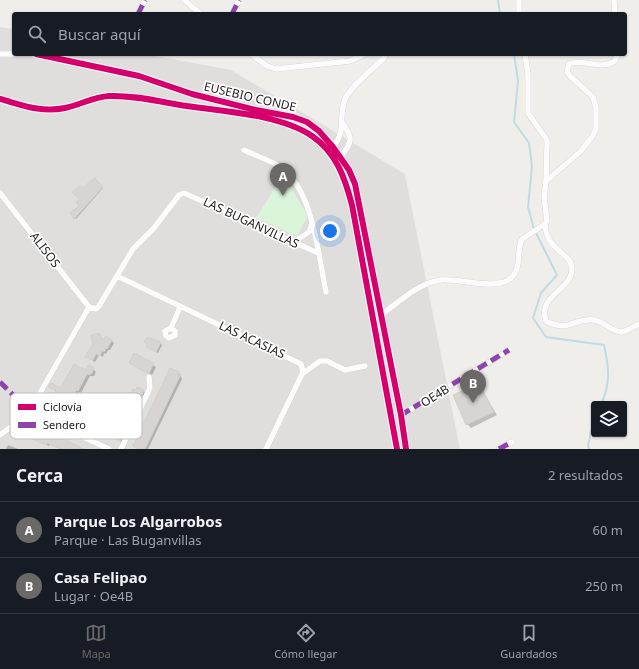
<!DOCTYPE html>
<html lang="es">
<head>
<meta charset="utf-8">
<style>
  body { margin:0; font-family:"Noto Sans",sans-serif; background:#242831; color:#f1f3f6 }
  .controls { position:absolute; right:12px; bottom:12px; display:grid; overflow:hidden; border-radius:4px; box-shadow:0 1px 3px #0004 }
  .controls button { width:36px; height:36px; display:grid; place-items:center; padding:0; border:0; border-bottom:1px solid #363941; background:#171b24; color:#f1f3f6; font:20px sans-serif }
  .you { position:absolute; left:330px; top:231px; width:14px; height:14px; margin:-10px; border:3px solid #fff; border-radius:50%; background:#1a73e8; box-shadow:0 0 0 6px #1a73e833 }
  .badge { display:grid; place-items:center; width:26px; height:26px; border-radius:50%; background:#6a6968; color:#fff; font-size:13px; font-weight:700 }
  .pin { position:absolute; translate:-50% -33px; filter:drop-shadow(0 1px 2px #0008) }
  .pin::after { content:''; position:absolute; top:21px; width:14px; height:12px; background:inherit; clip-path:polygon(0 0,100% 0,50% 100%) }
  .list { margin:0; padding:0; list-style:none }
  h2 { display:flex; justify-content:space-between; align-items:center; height:52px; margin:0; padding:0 16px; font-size:17px }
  h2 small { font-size:13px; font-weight:400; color:#9ea1a6 }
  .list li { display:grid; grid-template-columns:26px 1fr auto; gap:12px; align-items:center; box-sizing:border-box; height:56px; padding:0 16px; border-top:1px solid #363941 }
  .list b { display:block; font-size:15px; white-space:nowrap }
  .list p { margin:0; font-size:13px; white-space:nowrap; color:#9ea1a6 }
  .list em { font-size:13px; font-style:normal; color:#9ea1a6 }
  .icon { flex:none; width:22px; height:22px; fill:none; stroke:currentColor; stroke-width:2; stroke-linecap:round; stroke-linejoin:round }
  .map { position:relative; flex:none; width:639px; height:449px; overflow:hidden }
  .search { position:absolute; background:#171b24; box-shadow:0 1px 3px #0004; left:12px; right:12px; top:12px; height:44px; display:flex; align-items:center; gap:10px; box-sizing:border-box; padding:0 14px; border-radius:4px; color:#9ea1a6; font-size:15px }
  .sheet { height:164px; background:#171b24 }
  nav { display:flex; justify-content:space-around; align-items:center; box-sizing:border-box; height:56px; border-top:1px solid #363941; background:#171b24; font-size:11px; color:#9ea1a6 }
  nav a { display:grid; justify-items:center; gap:2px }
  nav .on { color:#6a6968 }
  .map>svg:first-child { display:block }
</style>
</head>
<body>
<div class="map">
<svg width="639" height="449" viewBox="0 0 639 449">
  <rect width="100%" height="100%" fill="#f0eeeb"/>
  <path fill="#dfdedc" d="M0 27 14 29V54H145L231 70 405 174 460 449H0Z"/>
  <path fill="#daf5da" d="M283 175 308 216 297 236 256 218Z"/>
  <path fill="#0003" d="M95 179 103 188 76 219 71 213 80 206 82 190Z
    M99 334 104 341 111 340 114 343 110 350H108L106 354 104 353 103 357 99 355 95 362 87 357Z
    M160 343 162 345 158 353 147 346Z
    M135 354 156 367 152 375 130 363Z
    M93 369 96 372 94 376H90L81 393 79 392 73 406 68 404 61 418 58 416H56L53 413 56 391 50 387 62 389 86 372Z
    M179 373 182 379 148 449 136 448 134 446Z
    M479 385 497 415 471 428 467 424Z
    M138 388 146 393 123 443 114 438 136 396 132 393 136 391Z
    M29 436 57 440 81 449H60L50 444 49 446Z
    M8 445 18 449H6Z"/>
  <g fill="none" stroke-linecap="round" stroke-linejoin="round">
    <path stroke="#bfdbe3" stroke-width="2" d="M498 0 500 14
      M514 54 518 81 514 122 529 143 532 166 528 207 534 229 557 275 541 293 533 318 546 337 604 345C609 368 611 383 601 404
      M589 449 588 446 594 418"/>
  </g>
  <path fill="#d7d4d2" stroke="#d3d0cc" d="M95 178 103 187 74 219 70 213 79 206 76 202 79 199 72 192 80 186 82 188Z
    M99 333 103 340 106 336 112 340 107 349 106 348 104 352 102 351 100 356 96 354 93 360 85 357 93 344 91 335Z
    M147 337 161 342 156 352 146 347 147 344 144 342Z
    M134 353 154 363 149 373H147L129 363Z
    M74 364 86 370 88 365 94 368 92 373 89 375 87 374 78 391 76 390 70 404 65 402 58 416 56 413 52 414 48 406 56 390 48 387 51 383 61 388Z
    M170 368 179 372 178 375 180 376 145 449H138L133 446Z
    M479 383 494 412 466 425 453 395Z
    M137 387 144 390 120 441 110 436 136 395 131 393 133 389 136 390Z
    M31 429 35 431 38 430 56 439 57 436 84 449H61L47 443 46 445 28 437 25 433Z"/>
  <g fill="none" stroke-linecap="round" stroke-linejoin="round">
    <defs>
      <path id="street" d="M184 0 201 14
        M519 0V14
        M614 0 615 14
        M138 14 145 0
        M232 14 239 0
        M0 54H14
        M36 54 139 76 192 94 256 110 293 117 307 122 319 131 333 147 349 170 355 184 401 415 406 449
        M251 54 267 66 276 69 350 61 365 54
        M525 54 528 74V113L547 140V144L546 181
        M333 147C347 130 338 117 345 99 351 86 373 69 384 58L385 54
        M244 150C256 156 273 161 283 169 314 194 318 255 326 292
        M341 157C353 140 353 139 342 122
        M0 193 89 307
        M545 224C546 252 572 252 572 269 571 291 537 295 546 321 569 333 574 318 594 320 604 321 613 333 622 332 628 331 634 326 639 324
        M292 243 309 232 312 223
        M117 276 301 364 303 372 266 449
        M89 307 96 309 99 306 133 249 154 228 179 195 184 193 318 253
        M381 315C399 302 418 283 441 280 460 278 498 292 512 277 522 267 516 250 522 239L545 224 547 221 544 197 546 181 580 152 592 137 596 129V108L593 97 569 75 567 71 569 64C584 58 600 71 615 61L617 54
        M171 328 175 331V335L169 338 166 336 165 331 171 328 180 307
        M302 374 320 361H327L345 370 365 366
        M28 414 38 416 109 449
        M401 415 509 350
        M0 435 28 414 89 307
        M121 449 150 388 149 377
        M499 449 512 442"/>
    </defs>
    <use href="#street" stroke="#c9c8c7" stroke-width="6"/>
    <use href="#street" stroke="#fdfcfc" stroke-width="5.5"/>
    <path stroke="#8e44ad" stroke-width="5" stroke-dasharray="10 5" stroke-linecap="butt" d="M138 14 145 0
      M232 14 239 0
      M0 382 20 402 28 414
      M401 415 509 350
      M499 449 512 442"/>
    <defs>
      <path id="cycleway" d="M36 54 139 76 192 94 256 110 293 117 307 122 319 131 333 147 349 170 355 184 401 415 406 449
        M0 99C22 105 41 113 65 108 80 105 93 97 109 96 132 95 157 101 180 105 219 111 280 114 312 136 336 152 345 178 352 205L397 449"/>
    </defs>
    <use href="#cycleway" stroke="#fff" stroke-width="8"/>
    <use href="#cycleway" stroke="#d6006c" stroke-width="6"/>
  </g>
  <g text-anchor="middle" stroke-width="3.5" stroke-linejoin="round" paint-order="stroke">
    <g font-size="12" fill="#222" stroke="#fff">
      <text transform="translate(250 97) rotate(13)" y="4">EUSEBIO CONDE</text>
      <text transform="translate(251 223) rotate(25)" y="4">LAS BUGANVILLAS</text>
      <text transform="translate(45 250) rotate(53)" y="4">ALISOS</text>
      <text transform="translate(252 340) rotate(25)" y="4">LAS ACASIAS</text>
      <text transform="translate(435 396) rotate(-32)" y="4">OE4B</text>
    </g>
  </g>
  <rect x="10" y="393" width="132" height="46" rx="6" fill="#fff" stroke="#bdbdbd" stroke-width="1"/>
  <rect x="18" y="404" width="18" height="6" fill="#d6006c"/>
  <rect x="18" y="422" width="18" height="6" fill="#8e44ad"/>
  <g font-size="11" fill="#222">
    <text x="43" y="411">Ciclovía</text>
    <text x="43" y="429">Sendero</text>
  </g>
</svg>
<div class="controls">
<button><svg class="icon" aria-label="layers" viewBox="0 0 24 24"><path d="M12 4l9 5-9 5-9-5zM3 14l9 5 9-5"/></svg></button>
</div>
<div class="you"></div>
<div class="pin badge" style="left:283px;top:196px">A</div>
<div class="pin badge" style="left:473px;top:403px">B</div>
<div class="search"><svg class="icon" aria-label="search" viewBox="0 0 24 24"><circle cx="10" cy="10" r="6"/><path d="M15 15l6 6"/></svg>Buscar aquí</div>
</div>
<section class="sheet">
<h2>Cerca<small>2 resultados</small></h2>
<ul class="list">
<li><span class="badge">A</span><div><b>Parque Los Algarrobos</b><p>Parque · Las Buganvillas</p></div><em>60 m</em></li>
<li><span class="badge">B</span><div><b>Casa Felipao</b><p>Lugar · Oe4B</p></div><em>250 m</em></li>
</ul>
</section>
<nav>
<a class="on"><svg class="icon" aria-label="map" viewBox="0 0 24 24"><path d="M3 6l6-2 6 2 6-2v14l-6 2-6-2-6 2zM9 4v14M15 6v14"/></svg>Mapa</a>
<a><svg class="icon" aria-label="directions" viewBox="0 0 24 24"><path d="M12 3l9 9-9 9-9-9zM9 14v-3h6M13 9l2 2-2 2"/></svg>Cómo llegar</a>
<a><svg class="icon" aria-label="saved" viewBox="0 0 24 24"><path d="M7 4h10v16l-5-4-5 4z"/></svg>Guardados</a>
</nav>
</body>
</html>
